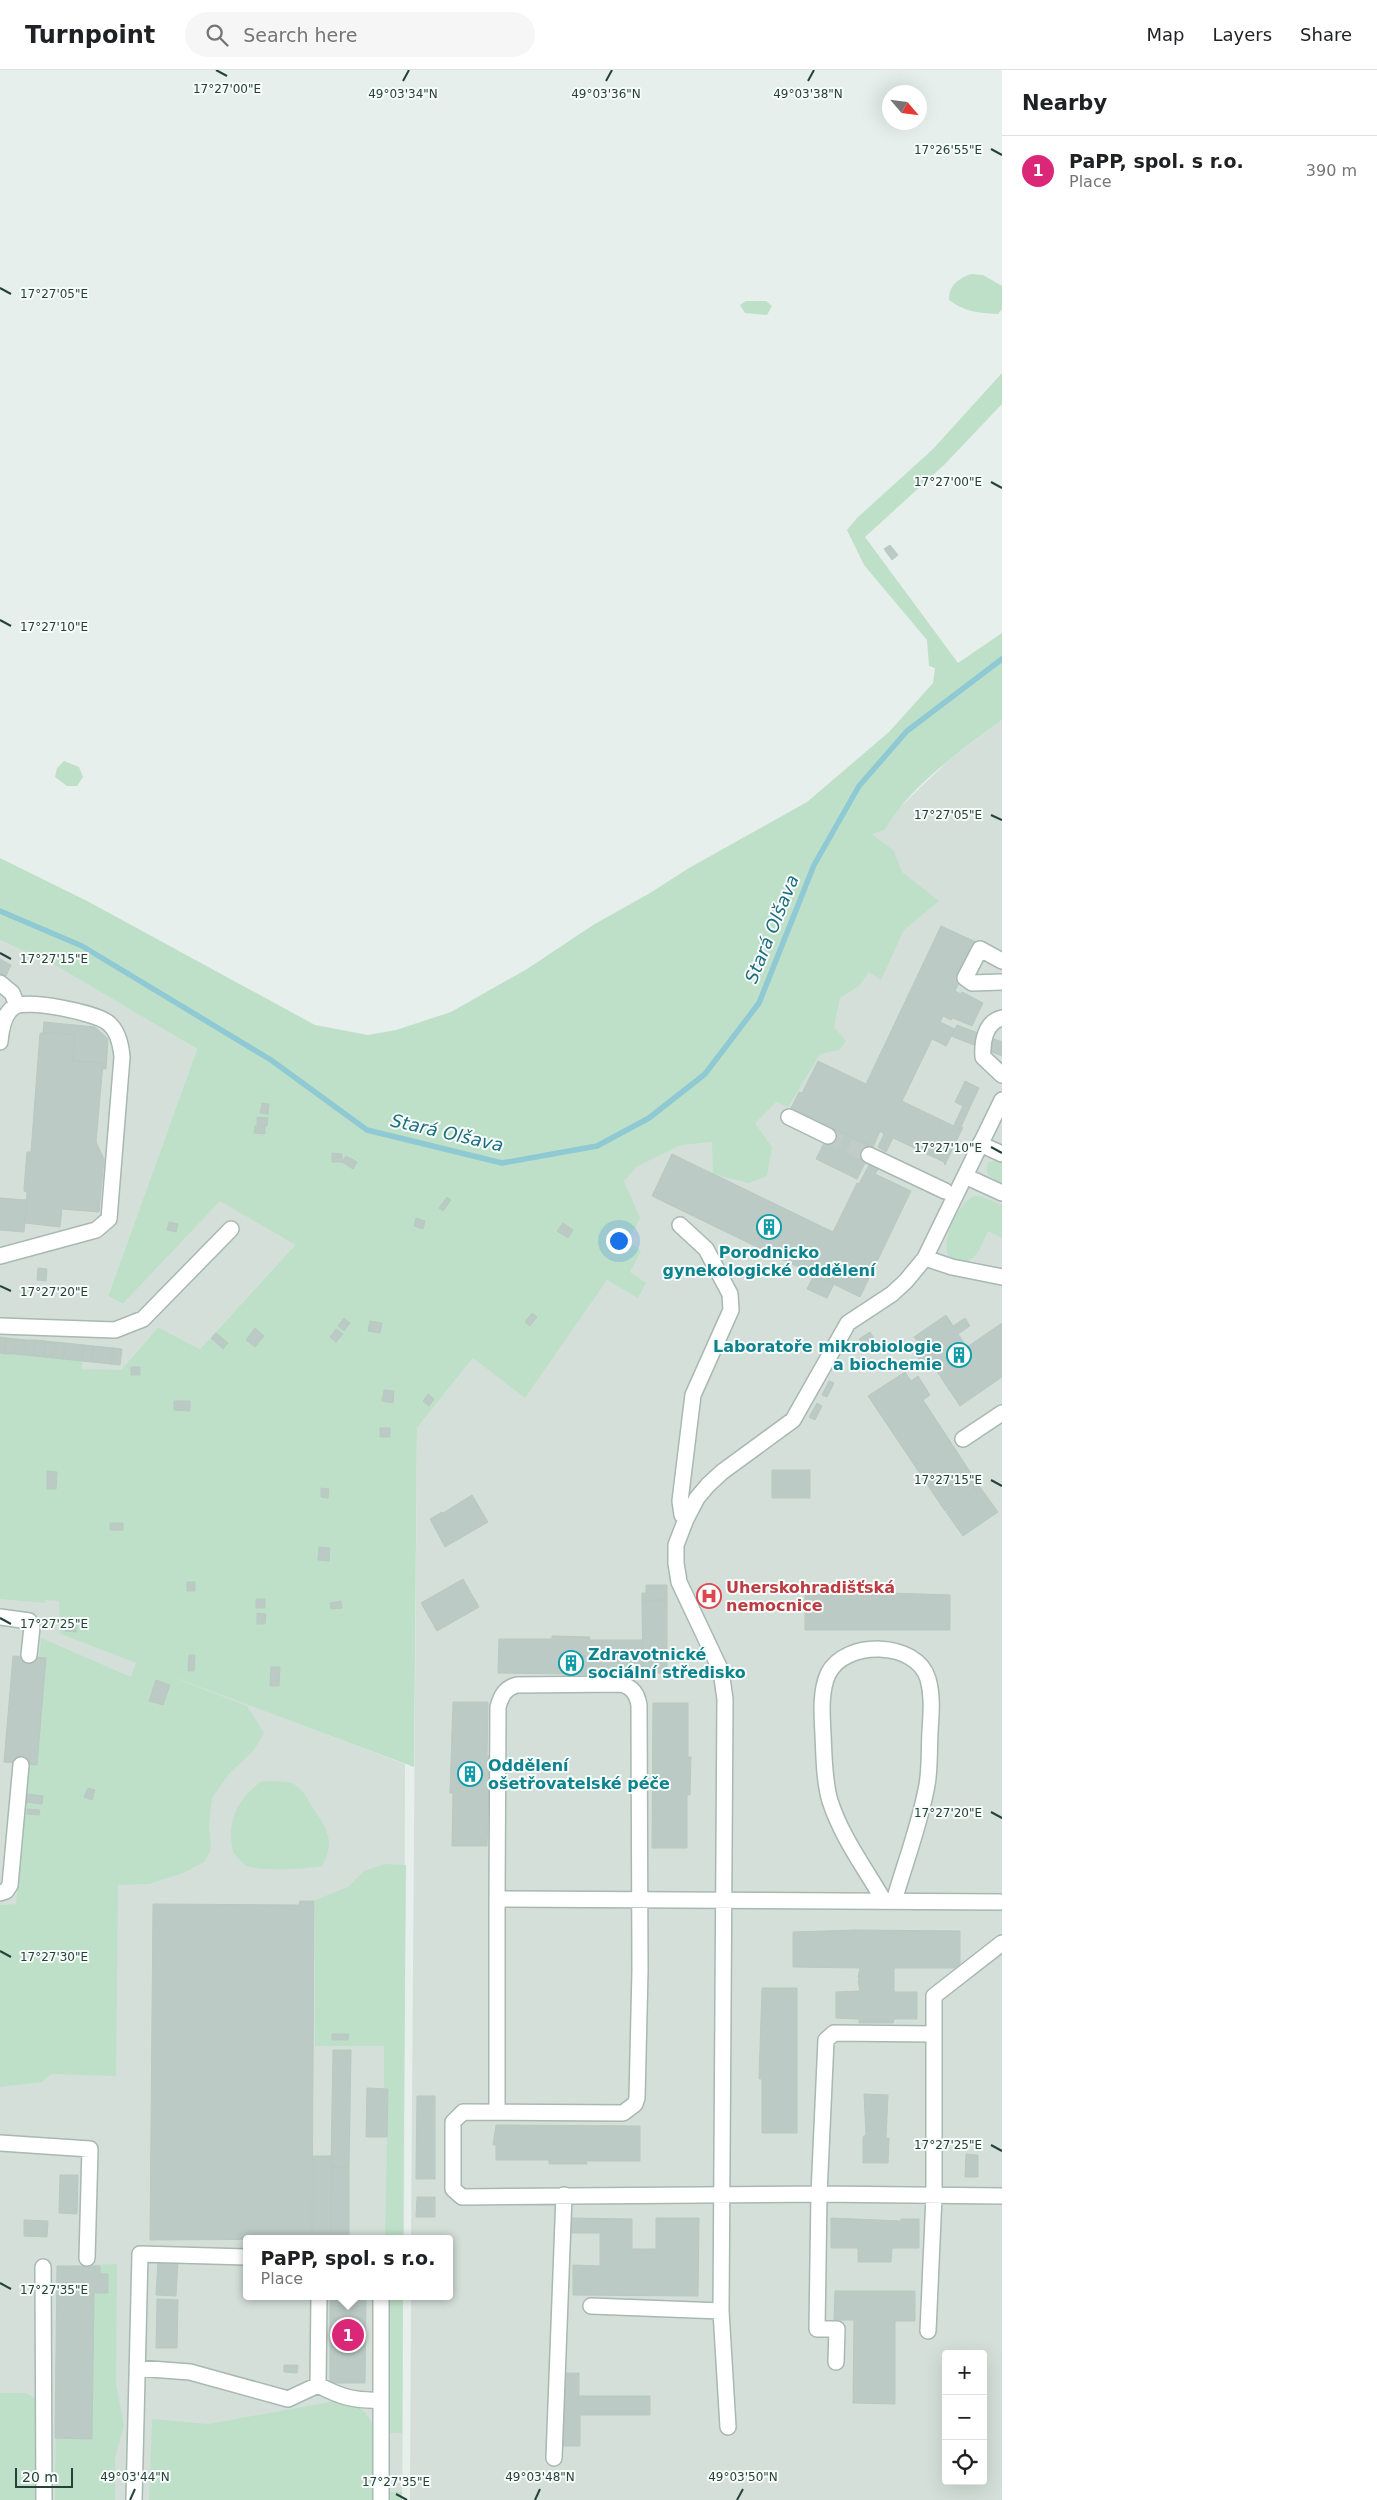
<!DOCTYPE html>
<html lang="en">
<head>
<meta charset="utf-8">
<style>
  body { margin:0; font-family:"DejaVu Sans",sans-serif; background:#f6f6f6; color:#202124 }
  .controls { position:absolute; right:15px; bottom:15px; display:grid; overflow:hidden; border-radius:5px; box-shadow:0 5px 20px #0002 }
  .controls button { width:45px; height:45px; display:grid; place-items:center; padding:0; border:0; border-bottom:1px solid #e0e0e0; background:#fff; color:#202124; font:25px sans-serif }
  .compass { position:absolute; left:882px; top:15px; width:45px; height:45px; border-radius:50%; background:#fff; box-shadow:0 5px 20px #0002; rotate:118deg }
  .scale { position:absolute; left:15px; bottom:12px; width:58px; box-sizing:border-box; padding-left:5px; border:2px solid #24423a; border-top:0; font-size:14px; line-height:18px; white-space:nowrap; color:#24423a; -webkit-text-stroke:4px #f7fbf9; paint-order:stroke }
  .you { position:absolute; left:618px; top:1170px; width:18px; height:18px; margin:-12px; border:4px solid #fff; border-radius:50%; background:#1a73e8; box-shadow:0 0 0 8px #1a73e833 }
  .badge { display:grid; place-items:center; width:32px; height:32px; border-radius:50%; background:#db2777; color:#fff; font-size:16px; font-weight:700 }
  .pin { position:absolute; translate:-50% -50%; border:2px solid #fff; box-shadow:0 1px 5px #0006 }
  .popup { position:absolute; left:243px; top:2165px; width:210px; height:65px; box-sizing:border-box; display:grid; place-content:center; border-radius:5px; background:#fff; filter:drop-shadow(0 1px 4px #0005); font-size:16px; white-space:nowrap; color:#757577 }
  .popup b { font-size:19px; color:#202124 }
  .popup::after { content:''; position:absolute; left:50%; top:100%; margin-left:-10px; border:10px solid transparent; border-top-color:#fff }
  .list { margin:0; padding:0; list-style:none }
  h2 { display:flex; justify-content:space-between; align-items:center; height:65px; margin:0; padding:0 20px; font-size:21px }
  h2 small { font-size:16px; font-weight:400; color:#757577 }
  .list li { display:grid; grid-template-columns:32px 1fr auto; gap:15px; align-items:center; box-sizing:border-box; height:70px; padding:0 20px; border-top:1px solid #e0e0e0 }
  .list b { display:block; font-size:19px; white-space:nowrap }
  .list p { margin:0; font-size:16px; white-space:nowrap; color:#757577 }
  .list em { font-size:16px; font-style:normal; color:#757577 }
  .icon { flex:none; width:28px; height:28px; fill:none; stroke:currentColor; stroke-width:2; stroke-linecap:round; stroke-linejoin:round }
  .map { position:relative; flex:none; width:1002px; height:2430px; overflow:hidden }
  header { display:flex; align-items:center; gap:30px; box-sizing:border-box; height:70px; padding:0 25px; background:#fff; border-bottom:1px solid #e0e0e0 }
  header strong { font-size:24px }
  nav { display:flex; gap:28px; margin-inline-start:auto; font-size:18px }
  .search { width:350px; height:45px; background:#f6f6f6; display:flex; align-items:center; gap:12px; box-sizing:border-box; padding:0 18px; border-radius:28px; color:#757577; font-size:19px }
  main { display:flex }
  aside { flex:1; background:#fff }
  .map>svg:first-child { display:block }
</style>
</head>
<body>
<header>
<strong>Turnpoint</strong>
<div class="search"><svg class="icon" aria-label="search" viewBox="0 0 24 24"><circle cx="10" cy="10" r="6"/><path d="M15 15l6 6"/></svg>Search here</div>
<nav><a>Map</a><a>Layers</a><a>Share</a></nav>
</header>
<main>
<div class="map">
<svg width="1002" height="2430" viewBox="0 0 1002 2430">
  <rect width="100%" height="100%" fill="#e6efeb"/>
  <path fill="#d4dfda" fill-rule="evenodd" d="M1002 650V2430H410L411 2226H449V2169H411L417 1358 473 1288 871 764 885 760 894 743 950 689ZM946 2284H983V2411H946Z
    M0 870 57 895 197 979 108 1226 123 1234 220 1130 295 1175 200 1279 158 1257 121 1300 60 1564 405 1694 404 2169H247V2226H403L402 2430H0Z"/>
  <path fill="#bfe0c8" d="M971 204 983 205 1002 216V239L998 244C979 243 965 242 949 230 949 215 958 209 971 204Z
    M746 231H766L772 236 767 245 745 243 740 235Z
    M1002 303V334L944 395 865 467 958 593 1002 563V650C963 679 908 717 885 760L872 764 894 781 902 802 939 831 904 860 881 910 869 902 859 916 840 928 834 957 846 971 839 980 820 984 788 1037 776 1032 755 1053 772 1077 767 1106 749 1113 713 1104 712 1072 681 1075 636 1097 624 1111 640 1148 628 1171 641 1181 630 1202 646 1213 638 1228 607 1210 525 1328 473 1288 417 1358 414 1697 157 1601 247 1636 264 1663 254 1680 229 1704 212 1728 209 1755 211 1780 204 1792 183 1803 149 1814 118 1815 116 2006 51 2004 42 2012 0 2017V1835L16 1834 41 1568 131 1607 136 1593 60 1564 59 1531 45 1530V1533L0 1529V1283L82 1291V1299L121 1300 158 1257 200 1279 295 1175 220 1131 123 1234 108 1226 197 979 57 896 0 870V788L89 832 315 955 368 965 396 960 451 942 527 899 593 855 650 823 689 798 807 732 889 662 933 613 935 598 929 596 927 570 864 495 847 460 857 448 933 379Z
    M64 691 79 697 83 707 77 716H67L55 707 57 698Z
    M998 1090 1002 1092V1113C992 1109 982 1104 989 1092Z
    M974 1126H980L1002 1135V1168L988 1161C982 1173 977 1193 961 1192 955 1192 951 1189 948 1185 941 1169 959 1132 974 1126Z
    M262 1711C272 1712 285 1710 294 1714 304 1720 307 1729 313 1738 327 1759 336 1771 322 1796 305 1799 263 1802 247 1796 241 1793 237 1787 233 1782 226 1752 237 1728 262 1711Z
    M385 1794 406 1795 403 2169H385L388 2019 384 2018V1976H315V1830L348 1817 364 1801Z
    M117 2194 116 2314 124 2355 115 2388V2430H55L57 2196Z
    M385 2226H403L402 2430H384V2422H402V2363H385Z
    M0 2323H26L36 2329V2430H0Z
    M335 2331C344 2333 353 2334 361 2339 383 2353 375 2407 375 2430H149L152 2349 208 2354Z"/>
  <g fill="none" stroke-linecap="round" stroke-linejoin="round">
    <path stroke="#8ec9d4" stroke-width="5.5" d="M0 841 82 876 271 990 367 1060 502 1093 597 1076 649 1048 705 1004 759 933 814 795 859 716 907 661 1002 589"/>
  </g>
  <path fill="#bbcac4" stroke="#b8c9c2" d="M890 475 898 485 892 490 884 479Z
    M941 856 978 873 955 921 961 924 962 922 983 933 972 956 953 948 951 950 943 946 940 952 955 959 946 976 932 969 902 1031 960 1059 963 1057 945 1095 944 1092 893 1068 886 1082 878 1077 884 1064 880 1061 873 1077 791 1038 799 1022 802 1023 818 991 866 1014Z
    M0 889 11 895 5 908 0 905Z
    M44 952 95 957 108 969 106 999H102L103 993 73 991 75 964 43 963Z
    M957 955 1002 972V986L951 966Z
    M40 963 75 964 73 991 103 993 96 1072 104 1089 99 1142 62 1139 60 1157 25 1153 27 1122 24 1121V1118L27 1082H31Z
    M965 1011 979 1018 960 1059 954 1055 963 1036 955 1032Z
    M262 1033 269 1034 268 1044 260 1043Z
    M257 1047 268 1048 267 1056 257 1055Z
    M255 1056H265V1064L254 1063Z
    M832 1057 873 1077 857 1109 816 1089Z
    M332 1083 342 1084V1092H332Z
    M672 1084 833 1162 857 1113 859 1114 870 1093 879 1098 875 1104 911 1121 860 1227 652 1126Z
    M346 1086 357 1092 353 1099 342 1092Z
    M447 1127 451 1130 443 1141 439 1138Z
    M0 1128 27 1130 24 1162 0 1160Z
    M416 1148 425 1151 423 1159 414 1156Z
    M169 1152 178 1154 176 1162 167 1160Z
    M563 1153 573 1160 568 1168 557 1161Z
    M38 1198 47 1199 46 1211 37 1210Z
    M814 1205 834 1214 827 1228 807 1219Z
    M532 1243 537 1247 530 1256 525 1252Z
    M946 1245 953 1256 965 1248 970 1256 958 1264 967 1277 1002 1253V1307L960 1336 932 1294 925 1298 911 1277 918 1272 914 1267Z
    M344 1248 350 1253 344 1261 338 1256Z
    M370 1251 382 1253 380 1263 368 1261Z
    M255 1258 264 1266 255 1277 246 1270Z
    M336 1259 343 1264 336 1272 330 1267Z
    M870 1262 875 1270 864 1276 859 1269Z
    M216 1263 228 1273 223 1279 211 1268Z
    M0 1267 6 1268 5 1284 0 1283Z
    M6 1268 16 1269 15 1284H5Z
    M16 1269 26 1270 24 1285 15 1284Z
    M26 1270H36L34 1286 24 1285Z
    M36 1270 45 1271 44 1287 34 1286Z
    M45 1271 55 1272 53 1288 44 1287Z
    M55 1272 65 1273 63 1289 53 1288Z
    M65 1273 84 1275 82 1291 63 1289Z
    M84 1275 93 1276 92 1292 82 1291Z
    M93 1276 113 1278 111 1294 92 1292Z
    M113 1278 122 1279 120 1295 111 1294Z
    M131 1297H140V1305H131Z
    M905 1302 911 1311 918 1306 930 1325 923 1330 980 1417 945 1441 868 1326Z
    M829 1311 834 1313 827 1327 822 1325Z
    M384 1320 394 1321 393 1333 382 1331Z
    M428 1324 434 1329 429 1336 423 1331Z
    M174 1331H190V1341L174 1340Z
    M817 1333 822 1336 815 1350 809 1347Z
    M380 1358H390V1367H380Z
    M772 1400H810V1428H772Z
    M47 1401 57 1402 56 1419H47Z
    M980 1417 998 1442 963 1466 946 1442Z
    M321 1418 329 1419 328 1428 321 1427Z
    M472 1425 488 1452 445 1477 430 1449 442 1442 443 1443Z
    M110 1453H123V1460H110Z
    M319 1477 330 1478 329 1491 318 1490Z
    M463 1509 479 1537 437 1561 421 1533Z
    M187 1512H195V1521H187Z
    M646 1515H667V1530L642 1531V1523H646Z
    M859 1522 950 1525V1560H805V1525H858Z
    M256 1529H265V1538H256Z
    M667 1530V1602L643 1605 642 1531Z
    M341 1531 342 1538 331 1539 330 1533Z
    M257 1543 266 1544 265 1554H257Z
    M66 1551H76V1562L65 1561Z
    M552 1566 590 1567 589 1570H643V1605L498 1603 499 1569H552Z
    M189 1585H195L194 1601H188Z
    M13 1586 46 1588 37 1695 4 1692Z
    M271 1597H280L279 1616H270Z
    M156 1610 170 1615 163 1635 149 1631Z
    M453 1632H488L487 1686H490L487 1776H452L453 1723H450Z
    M653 1633H688V1687H691L690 1725H687V1778H652Z
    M88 1718 95 1720 92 1730 84 1727Z
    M27 1724 43 1726 42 1734 26 1732Z
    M27 1739 40 1740 39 1745 27 1744Z
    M300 1831H314L312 2169 150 2170 153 1834 299 1835Z
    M856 1860 960 1861V1898H894V1922H917V1949H894L893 1953H859V1949L836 1948V1922L860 1921 858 1911 860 1908H858L860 1898 793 1897V1862Z
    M762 1918H797V2063H762V2009H759Z
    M332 1964H349L348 1970H332Z
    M333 1980H351L349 2098 331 2097Z
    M367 2018 388 2019 387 2067H366Z
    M864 2024 888 2025 886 2068H889L888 2093H863V2067L866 2065Z
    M417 2026H435V2109H416Z
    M496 2055 640 2056V2091H586L587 2094H549V2090H496V2075H493Z
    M966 2084 978 2085V2107H965Z
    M313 2086H332L331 2169H312Z
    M331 2097 349 2098V2169H331Z
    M60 2105H78L77 2144 59 2143Z
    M417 2127H435V2147H416Z
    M569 2148 632 2149V2179H656V2148H699L698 2226 573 2225V2195L600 2196V2163H568Z
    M831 2148 901 2151V2149H919V2178H892L891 2192H858V2178H831Z
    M24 2150 48 2151 47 2167 24 2166Z
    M158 2191 178 2192 176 2226 156 2225Z
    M57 2196H100V2204H108V2223H94L92 2369 55 2368Z
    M835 2221H915V2251H895V2334L853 2333 854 2250H834Z
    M330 2226H366L365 2313H330Z
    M157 2229 178 2230 177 2278H156Z
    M284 2295H298L297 2303 284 2302Z
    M563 2303H579V2326H650V2345H580V2376H563Z"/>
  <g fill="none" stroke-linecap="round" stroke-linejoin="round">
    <path stroke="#bfccc8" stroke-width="15" stroke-dasharray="15 8" stroke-linecap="butt" d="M828 1066 869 1085"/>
    <defs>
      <path id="minor" d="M1002 891 980 879 965 908 972 913 1002 912
        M0 913 12 923 17 935
        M1002 948C985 952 982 972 983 987L1002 1005
        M0 972C1 960 3 944 14 937 26 928 95 943 107 952 118 960 121 975 122 987L109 1149 96 1160 0 1186
        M789 1047 828 1066
        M980 1074 1002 1084
        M869 1085 945 1121
        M965 1106 1002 1123
        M680 1155 706 1179 730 1224 731 1240 693 1325 680 1431 682 1445 686 1449
        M925 1188 952 1197 1002 1207
        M0 1256 115 1260 143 1249 231 1159
        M963 1369 1002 1343
        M0 1547 29 1551 32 1557 29 1585
        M0 1823 6 1821 10 1815 21 1695
        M497 1829 498 1637C501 1626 505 1618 517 1615L622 1614C633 1618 637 1624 639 1635L640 1901 637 2028 635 2034 623 2043 463 2042 453 2052V2119L462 2127 819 2124 1002 2126
        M884 1831C865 1798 842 1768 830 1731 824 1711 824 1685 823 1664 822 1645 820 1622 828 1604 845 1569 917 1571 928 1609 933 1627 931 1644 930 1662 929 1679 930 1698 927 1715 920 1754 905 1793 894 1831
        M497 2041V1829L1002 1832
        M0 2073 90 2079 87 2188
        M43 2197 44 2430
        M319 2226 318 2315C341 2327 354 2331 380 2330
        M591 2236 721 2241
        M928 2261 934 2126V1926L1002 1873
        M836 2292 837 2259H817L819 2124 826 1970 834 1963 934 1964
        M137 2298 190 2302 288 2329 318 2315
        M728 2357 721 2241 725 1629 721 1601 679 1512 676 1493V1475L686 1449 697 1428 708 1415 722 1402 793 1350 848 1253 892 1224 906 1211 925 1188 1002 1030
        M554 2388 564 2125
        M134 2430 140 2184 247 2187
        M381 2430V2226"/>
    </defs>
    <use href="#minor" stroke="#a8b8b2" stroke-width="18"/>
    <use href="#minor" stroke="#fff" stroke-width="15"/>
  </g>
  <path fill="none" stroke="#24423a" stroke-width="2" d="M216 0 227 6M403 11 409 0M606 11 612 0M808 11 814 0M991 79 1002 85M0 218 11 224M991 412 1002 418M0 550 11 556M991 745 1002 750M0 883 11 889M991 1077 1002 1083M0 1216 11 1221M991 1410 1002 1416M0 1548 11 1554M991 1742 1002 1748M0 1881 11 1887M991 2075 1002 2081M0 2213 11 2219M396 2424 407 2430M130 2430 135 2419M535 2430 540 2419M737 2430 743 2419"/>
  <defs>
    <symbol id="building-ring" viewBox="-11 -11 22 22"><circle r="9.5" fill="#f7fbf9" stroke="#0f9aa8" stroke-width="1.5"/><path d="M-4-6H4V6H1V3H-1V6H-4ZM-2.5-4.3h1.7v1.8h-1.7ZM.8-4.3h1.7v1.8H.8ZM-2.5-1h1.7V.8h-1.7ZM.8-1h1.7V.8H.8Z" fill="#0f9aa8"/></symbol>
    <symbol id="hospital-ring" viewBox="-11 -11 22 22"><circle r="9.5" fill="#f7fbf9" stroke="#e0444e" stroke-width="1.5"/><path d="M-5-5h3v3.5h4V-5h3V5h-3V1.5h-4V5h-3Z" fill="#e0444e"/></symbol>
  </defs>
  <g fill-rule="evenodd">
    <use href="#building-ring" x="755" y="1143" width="28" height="28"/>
    <use href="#building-ring" x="945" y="1271" width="28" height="28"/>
    <use href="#hospital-ring" x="695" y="1512" width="28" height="28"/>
    <use href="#building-ring" x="557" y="1579" width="28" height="28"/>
    <use href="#building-ring" x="456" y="1690" width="28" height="28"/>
  </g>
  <g text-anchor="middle" stroke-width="4" stroke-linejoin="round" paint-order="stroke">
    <g font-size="16" font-weight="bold" fill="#0d838f" stroke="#f7fbf9" text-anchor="start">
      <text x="769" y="1188" text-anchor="middle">Porodnicko<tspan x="769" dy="18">gynekologické oddělení</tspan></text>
      <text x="942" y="1282" text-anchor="end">Laboratoře mikrobiologie<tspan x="942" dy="18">a biochemie</tspan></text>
      <text x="588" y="1590">Zdravotnické<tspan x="588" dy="18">sociální středisko</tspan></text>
      <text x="488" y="1701">Oddělení<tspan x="488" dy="18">ošetřovatelské péče</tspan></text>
    </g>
    <g font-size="16" font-weight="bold" fill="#be3a42" stroke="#f7fbf9" text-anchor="start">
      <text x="726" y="1523">Uherskohradišťská<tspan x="726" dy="18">nemocnice</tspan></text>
    </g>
    <g font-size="18" font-style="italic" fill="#1c6f80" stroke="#f7fbf9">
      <text transform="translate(772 859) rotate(-68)" y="6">Stará Olšava</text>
      <text transform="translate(447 1063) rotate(13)" y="6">Stará Olšava</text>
    </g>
  </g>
  <g font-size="12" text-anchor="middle" fill="#24423a" stroke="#f7fbf9" stroke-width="4" stroke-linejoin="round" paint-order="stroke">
    <text x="227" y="23">17°27'00"E</text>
    <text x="403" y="28">49°03'34"N</text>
    <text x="606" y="28">49°03'36"N</text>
    <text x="808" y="28">49°03'38"N</text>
    <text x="948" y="84">17°26'55"E</text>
    <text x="54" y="228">17°27'05"E</text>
    <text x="948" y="416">17°27'00"E</text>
    <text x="54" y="561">17°27'10"E</text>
    <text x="948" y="749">17°27'05"E</text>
    <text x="54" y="893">17°27'15"E</text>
    <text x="948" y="1082">17°27'10"E</text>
    <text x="54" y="1226">17°27'20"E</text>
    <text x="948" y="1414">17°27'15"E</text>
    <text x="54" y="1558">17°27'25"E</text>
    <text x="948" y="1747">17°27'20"E</text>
    <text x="54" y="1891">17°27'30"E</text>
    <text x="948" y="2079">17°27'25"E</text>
    <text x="54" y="2224">17°27'35"E</text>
    <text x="135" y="2411">49°03'44"N</text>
    <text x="540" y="2411">49°03'48"N</text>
    <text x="743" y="2411">49°03'50"N</text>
    <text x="396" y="2416">17°27'35"E</text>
  </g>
</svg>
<div class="controls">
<button>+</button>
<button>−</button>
<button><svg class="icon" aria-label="locate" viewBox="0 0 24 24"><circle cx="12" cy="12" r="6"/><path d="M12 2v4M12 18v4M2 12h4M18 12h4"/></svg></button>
</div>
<svg class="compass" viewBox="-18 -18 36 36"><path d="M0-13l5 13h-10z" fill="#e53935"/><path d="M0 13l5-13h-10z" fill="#757577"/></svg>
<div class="scale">20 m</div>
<div class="you"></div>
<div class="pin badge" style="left:348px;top:2265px">1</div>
<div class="popup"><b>PaPP, spol. s r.o.</b>Place</div>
</div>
<aside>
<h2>Nearby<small></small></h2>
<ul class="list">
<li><span class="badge">1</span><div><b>PaPP, spol. s r.o.</b><p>Place</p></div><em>390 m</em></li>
</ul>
</aside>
</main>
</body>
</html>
